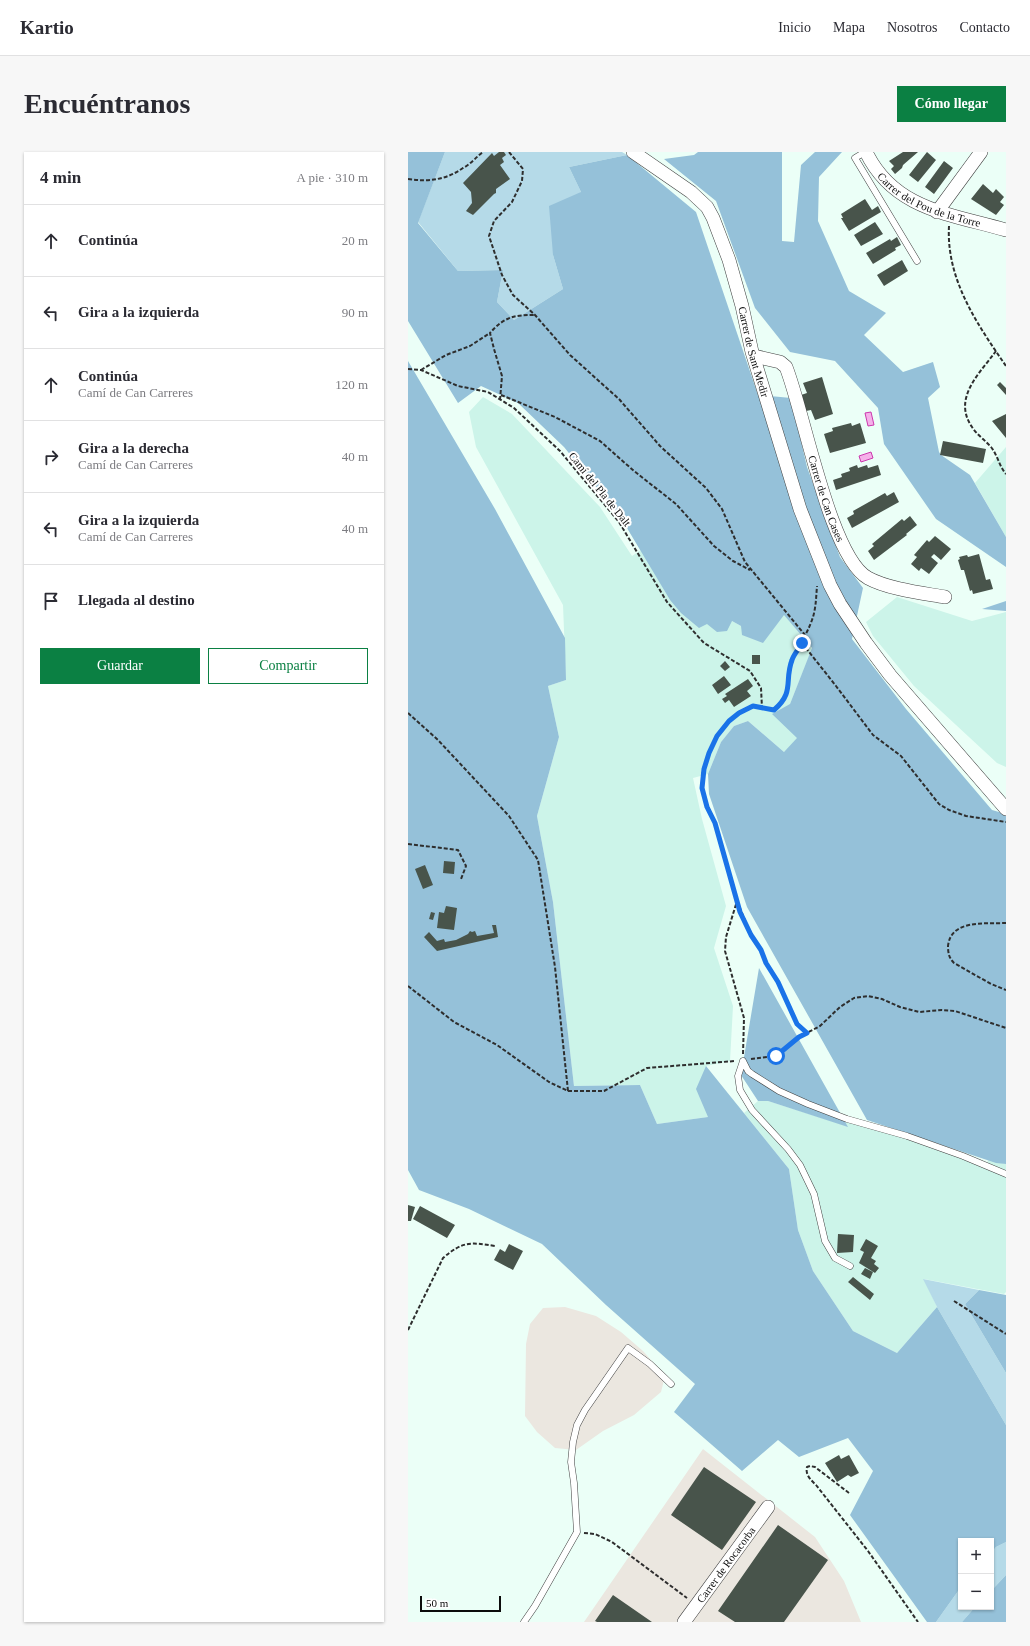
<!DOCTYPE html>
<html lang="es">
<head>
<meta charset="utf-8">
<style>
  body { margin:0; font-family:"Times New Roman",serif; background:#f7f7f7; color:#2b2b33 }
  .controls { position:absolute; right:12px; bottom:12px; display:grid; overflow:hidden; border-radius:0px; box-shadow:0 1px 3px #0004 }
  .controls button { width:36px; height:36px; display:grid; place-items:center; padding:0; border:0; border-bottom:1px solid #e1e1e2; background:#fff; color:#2b2b33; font:20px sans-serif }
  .scale { position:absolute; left:12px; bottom:10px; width:81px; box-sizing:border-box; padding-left:4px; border:2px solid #0c0c0c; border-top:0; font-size:11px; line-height:14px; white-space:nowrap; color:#0c0c0c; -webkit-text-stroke:3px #fff; paint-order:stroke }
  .stop { position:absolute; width:12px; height:12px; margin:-9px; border:3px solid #1a73e8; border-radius:50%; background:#fff }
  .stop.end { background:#1a73e8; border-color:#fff; box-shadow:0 1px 4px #0008 }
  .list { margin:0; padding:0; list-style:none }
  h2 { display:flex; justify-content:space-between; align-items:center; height:52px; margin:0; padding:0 16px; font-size:17px }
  h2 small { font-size:13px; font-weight:400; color:#7c7c81 }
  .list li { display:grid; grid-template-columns:26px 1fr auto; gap:12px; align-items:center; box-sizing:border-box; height:72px; padding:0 16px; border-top:1px solid #e1e1e2 }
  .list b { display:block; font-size:15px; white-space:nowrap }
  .list p { margin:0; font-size:13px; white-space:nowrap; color:#7c7c81 }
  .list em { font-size:13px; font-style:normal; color:#7c7c81 }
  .actions { display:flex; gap:8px; padding:12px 16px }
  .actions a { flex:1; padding:9px 0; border:1px solid #0b8043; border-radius:0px; text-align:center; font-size:14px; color:#0b8043 }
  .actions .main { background:#0b8043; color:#fff }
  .icon { flex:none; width:22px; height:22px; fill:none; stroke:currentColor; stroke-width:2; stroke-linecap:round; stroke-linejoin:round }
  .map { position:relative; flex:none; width:598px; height:1470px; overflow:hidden; border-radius:0px }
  header { display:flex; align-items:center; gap:24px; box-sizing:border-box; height:56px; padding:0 20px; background:#fff; border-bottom:1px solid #e1e1e2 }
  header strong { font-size:19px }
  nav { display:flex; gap:22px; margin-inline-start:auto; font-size:14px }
  .intro { display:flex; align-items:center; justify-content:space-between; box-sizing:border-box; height:96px; padding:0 24px }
  h1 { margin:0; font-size:28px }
  .button { padding:10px 18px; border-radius:0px; background:#0b8043; color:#fff; font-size:14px; font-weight:700 }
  main { display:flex; gap:24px; padding:0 24px }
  aside { flex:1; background:#fff; border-radius:0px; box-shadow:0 1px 3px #0004 }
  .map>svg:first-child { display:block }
</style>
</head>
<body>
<header>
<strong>Kartio</strong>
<nav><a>Inicio</a><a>Mapa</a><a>Nosotros</a><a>Contacto</a></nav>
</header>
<div class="intro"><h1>Encuéntranos</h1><a class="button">Cómo llegar</a></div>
<main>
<aside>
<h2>4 min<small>A pie · 310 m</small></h2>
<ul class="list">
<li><svg class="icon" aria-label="ahead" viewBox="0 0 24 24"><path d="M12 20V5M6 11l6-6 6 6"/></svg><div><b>Continúa</b></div><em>20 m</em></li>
<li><svg class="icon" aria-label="left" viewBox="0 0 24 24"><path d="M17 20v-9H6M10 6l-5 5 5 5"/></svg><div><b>Gira a la izquierda</b></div><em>90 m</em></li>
<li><svg class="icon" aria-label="ahead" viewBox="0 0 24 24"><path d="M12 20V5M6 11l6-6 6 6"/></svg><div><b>Continúa</b><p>Camí de Can Carreres</p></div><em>120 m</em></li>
<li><svg class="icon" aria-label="right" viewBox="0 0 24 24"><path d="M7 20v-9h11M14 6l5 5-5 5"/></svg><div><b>Gira a la derecha</b><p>Camí de Can Carreres</p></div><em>40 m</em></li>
<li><svg class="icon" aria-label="left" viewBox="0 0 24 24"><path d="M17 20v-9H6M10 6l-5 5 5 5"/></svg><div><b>Gira a la izquierda</b><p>Camí de Can Carreres</p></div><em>40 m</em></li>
<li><svg class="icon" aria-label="arrive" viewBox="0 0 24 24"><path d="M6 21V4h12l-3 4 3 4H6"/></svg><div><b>Llegada al destino</b></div></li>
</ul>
<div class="actions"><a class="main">Guardar</a><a>Compartir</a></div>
</aside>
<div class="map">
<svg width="598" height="1470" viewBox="0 0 598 1470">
  <rect width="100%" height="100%" fill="#ebfff7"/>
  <path fill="#ebe7e0" d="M157 1155 188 1164 213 1180 235 1199 257 1224 253 1240 226 1263 195 1279 168 1298 147 1296 129 1280 117 1264 118 1192 122 1172 135 1156Z
    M295 1297 407 1385 436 1429 453 1470H176Z"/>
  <path fill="#ccf4e9" d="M75 245 104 262 192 355 224 404 233 398 262 448 299 472 324 469 333 474 376 462 404 497 382 552 390 586 382 595 376 600 340 569 326 574 313 590 300 622 285 626 294 667 318 754 306 796 325 854 322 909 298 914 300 965 249 972 232 933 166 934 145 750 129 664 151 585 140 534 158 528 155 453 68 295 61 260Z
    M598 295V385L567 331Z
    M489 445 564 469 598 460V615L589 611 506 534 465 484 458 470Z
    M350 949H360L439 974 434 964 579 1013 580 1008 598 1012V1140L596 1142 516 1127 529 1155 489 1201 445 1179 405 1119 390 1078 381 1017 336 961Z"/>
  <path fill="#b5dae8" d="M37 0H214L219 3 161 15 173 40 145 103 155 137 106 168 89 150 95 118 50 119 10 70Z
    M515 1127 571 1138 557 1152 598 1221V1273L529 1155Z
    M598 1390V1423L583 1439V1401L588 1395Z
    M553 1435V1455H567L554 1470H528Z"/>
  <path fill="#95c1d9" d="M0 0H37L10 71 50 119 95 118 89 150 106 168 155 137 145 103 141 54 173 40 161 15 219 3 288 60 350 243 383 246 399 315 432 405 455 436 444 487 498 557 584 658 598 662V1012L588 1011 459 968 339 755 301 642 300 622 313 590 326 574 340 569 376 600 389 586 364 562 382 552 404 496 376 463 355 491 334 483 333 474 324 469 319 479 309 480 299 472 291 476 273 461 262 448 213 366 156 295 110 251 73 234 50 251 0 169Z
    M290 0H374V89L386 90 393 13 407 0H434L411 25 410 69 441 139 478 161 456 183 495 220 525 210 532 235 520 246 531 300 533 303 562 323 598 385V415L528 367 476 292 470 256 427 209 382 200 347 156 308 49 256 7 286 3Z
    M0 209 87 357 157 486 158 528 140 534 151 585 129 664 145 750 166 934 232 933 249 972 300 965 288 937 298 914 381 1017 390 1078 405 1119 445 1179 489 1201 529 1155 598 1273V1390L588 1395 583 1401V1389H553V1435L528 1470H519L442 1363 465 1319 440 1286 391 1305 370 1288 334 1319 266 1260 287 1232 198 1153 134 1092 61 1057 11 1038 0 1018Z
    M598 449V459L574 457Z
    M351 816 440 975 360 949H350L333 923Z
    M571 1138 598 1143V1221L557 1152Z
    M598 1423V1470H554L567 1455H583V1439Z"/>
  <path fill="#f5b0e9" stroke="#cc38ae" d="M463 260 466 273 460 274 457 261Z
    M463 300 465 306 453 310 451 304Z"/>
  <path fill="#48544b" d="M91 0H96L98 3 94 6 96 10 92 13 102 27 88 37V41L86 42 65 63 58 59 64 51 63 40 55 31 84 1 86 4Z
    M495 0H510L495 13 494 16 487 22 483 17 486 14 481 9Z
    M519 0 528 8 510 30 501 23Z
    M536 9 545 16 526 42 517 35Z
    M575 32 585 41 588 37 596 45 592 50 596 53 588 63 563 47Z
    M457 47 464 58 470 54 473 60 441 79 433 66H435L433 62Z
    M467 70 475 82 453 94 446 83Z
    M489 85 493 93 487 96 488 98 465 112 458 101 482 87 483 89Z
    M494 108 500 119 476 134 469 123Z
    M414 225 425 262 407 268 403 258 398 259 393 243 399 241 395 231Z
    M592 230 598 236V243L589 233Z
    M598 262V286L584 269Z
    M443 271 444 274 452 271 458 291 422 301 416 282 425 279 424 276Z
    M535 289 578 297 575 311 532 303Z
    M449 313 450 316 459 313 460 316 470 313 473 323 428 338 425 328 434 325 433 322 442 319 441 316Z
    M486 340 491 350 444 376 439 366 446 362 445 359 477 341 479 344Z
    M502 364 509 373 498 382 499 383 466 408 460 399 466 394 464 392 494 367 496 369Z
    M527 384 543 397 533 408 526 402 523 405 530 411 521 422 513 416 511 419 503 412 509 405 506 403 519 388 521 390Z
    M571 402 578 428 582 427 585 437 565 442 564 438 562 439 556 418H553L550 408 552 407 551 405 559 403 560 405Z
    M344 503H352V512H344Z
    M317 509 322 515 317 519 312 514Z
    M316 524 323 533 310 542 304 533Z
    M340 527 345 534 339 539 343 544 326 555 321 548 317 551 314 547 319 544 317 542Z
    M36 709 47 710 46 722 35 721Z
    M17 713 25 733 15 737 7 717Z
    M38 754 49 756 46 778 29 776 31 760 36 761Z
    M23 760 27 761 25 768 21 767Z
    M84 773H88L90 785 29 799 16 785 21 780 29 789 36 787 37 790 48 788 60 782 62 779 64 780 67 779 69 784 86 781Z
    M0 1053 7 1055 3 1069H0Z
    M12 1054 47 1073 39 1086 5 1067Z
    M430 1082 446 1083 445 1100 429 1101Z
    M458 1087 470 1094 463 1106 468 1109 466 1112 471 1116 467 1121 451 1111 456 1100 452 1098Z
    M101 1092 115 1099 105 1118 86 1108 92 1097 97 1100Z
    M457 1116 465 1120 462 1127 453 1122Z
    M445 1125 466 1142 462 1148 440 1130Z
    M431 1303 433 1307 441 1303 451 1321 443 1325 440 1323 429 1330 417 1311Z
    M296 1315 348 1350 314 1398 263 1363Z
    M370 1373 420 1408 376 1470H327L310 1459Z
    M205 1443 244 1470H189L187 1469Z"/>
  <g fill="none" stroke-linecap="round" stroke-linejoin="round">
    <defs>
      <path id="lane" d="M457 0 447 6 509 109
        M335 909 340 919 344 922 371 939 400 952 439 967 499 984 555 1004 598 1022
        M335 909 330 924 332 938 344 958 380 997 392 1013 406 1042 417 1089 427 1106 442 1114
        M116 1470 127 1454 169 1380 166 1331 163 1310 165 1290 169 1273 177 1258 220 1196 242 1212 263 1232"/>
      <g id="street">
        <path id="s1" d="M225 0 283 40 299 55 305 66 321 108 334 154 344 200 392 357 422 433 432 452 458 491 482 523 598 657"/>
        <path id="s2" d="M458 0C486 58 543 62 598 78"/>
        <path d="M529 60 573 0"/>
        <path id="s3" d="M346 204 372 210 378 215C396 260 422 405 460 426 480 437 514 441 537 445"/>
        <path id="s4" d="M276 1470 360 1355"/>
      </g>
    </defs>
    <use href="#lane" stroke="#3f3f3f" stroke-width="7"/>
    <use href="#street" stroke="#3f3f3f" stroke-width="14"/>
    <path stroke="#2e2e2e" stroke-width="2" stroke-dasharray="4 2" stroke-linecap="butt" d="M101 0 115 17 114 29 104 50 86 69 81 84 94 123 105 143 127 163 162 203 211 247 252 294 298 336 314 357 337 410 397 483
      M0 27C20 30 38 28 55 16 63 12 68 5 75 0
      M541 74C538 127 569 172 598 214
      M588 199C572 221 544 246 564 275 569 283 577 288 583 295 590 304 591 314 598 322
      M0 217 13 218 50 234 80 240 106 256 152 299 211 370 259 450 296 491 342 519 353 536 354 556
      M13 218 38 203 62 194 82 181
      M93 243 147 265 192 289 226 319 268 352 306 394 325 409 342 418
      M92 248 94 224 86 197 82 181C96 165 106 163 126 163
      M394 491 428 534 465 583 493 604 531 652 541 658 558 664 598 670
      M0 561 30 588 101 664 130 708 147 815 160 939
      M0 692 50 698 58 714 53 727
      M329 749 343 783 353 798 358 811 370 830 389 872 399 881
      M598 771C577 772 543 767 540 794 540 801 541 806 546 811L583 832 598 838
      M0 834 46 870 89 893 141 930 160 939H196L239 916 327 909
      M335 902 336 866 317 799 318 785 329 749 307 671 296 645 294 629 295 617 301 601 309 584 321 569 331 561 345 553 366 558C388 540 375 528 384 507 391 494 399 482 404 468 408 457 408 446 409 434
      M343 907 368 904 391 885 412 874 432 855 446 846 460 844 474 847 492 855 511 860 534 858 547 859 598 876
      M546 1149 598 1182
      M0 1178 35 1106C55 1089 62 1090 87 1094
      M441 1341 407 1315 402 1314 399 1315C397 1323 403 1328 408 1333L460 1399 510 1470
      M176 1381 187 1382 204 1390 279 1446"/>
    <use href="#lane" stroke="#fff" stroke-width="6"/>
    <use href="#street" stroke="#fff" stroke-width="13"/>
  </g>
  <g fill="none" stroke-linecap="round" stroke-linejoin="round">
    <path stroke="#1a73e8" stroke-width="5" d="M368 904 391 885 399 881 389 872 370 830 358 811 353 798 343 783 332 760 307 671 299 655 294 636 296 617 301 601 309 584 321 569 331 561 345 554 366 558C387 540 376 529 384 508 386 502 391 497 394 491"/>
  </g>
  <g text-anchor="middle" stroke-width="4" stroke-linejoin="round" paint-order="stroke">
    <g font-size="11" fill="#0c0c0c" stroke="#fff">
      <text dy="4" stroke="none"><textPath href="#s2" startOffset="83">Carrer del Pou de la Torre</textPath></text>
      <text dy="4" stroke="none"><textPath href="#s1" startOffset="245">Carrer de Sant Medir</textPath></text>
      <text transform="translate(192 337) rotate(51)" y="4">Camí del Pla de Dalt</text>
      <text dy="4" stroke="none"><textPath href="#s3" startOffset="172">Carrer de Can Cases</textPath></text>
      <text dy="4" stroke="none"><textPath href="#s4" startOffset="71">Carrer de Rocacorba</textPath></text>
    </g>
  </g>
</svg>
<div class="controls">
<button>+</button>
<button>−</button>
</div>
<div class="scale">50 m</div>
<div class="stop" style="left:368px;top:904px"></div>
<div class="stop end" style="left:394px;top:491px"></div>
</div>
</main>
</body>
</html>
